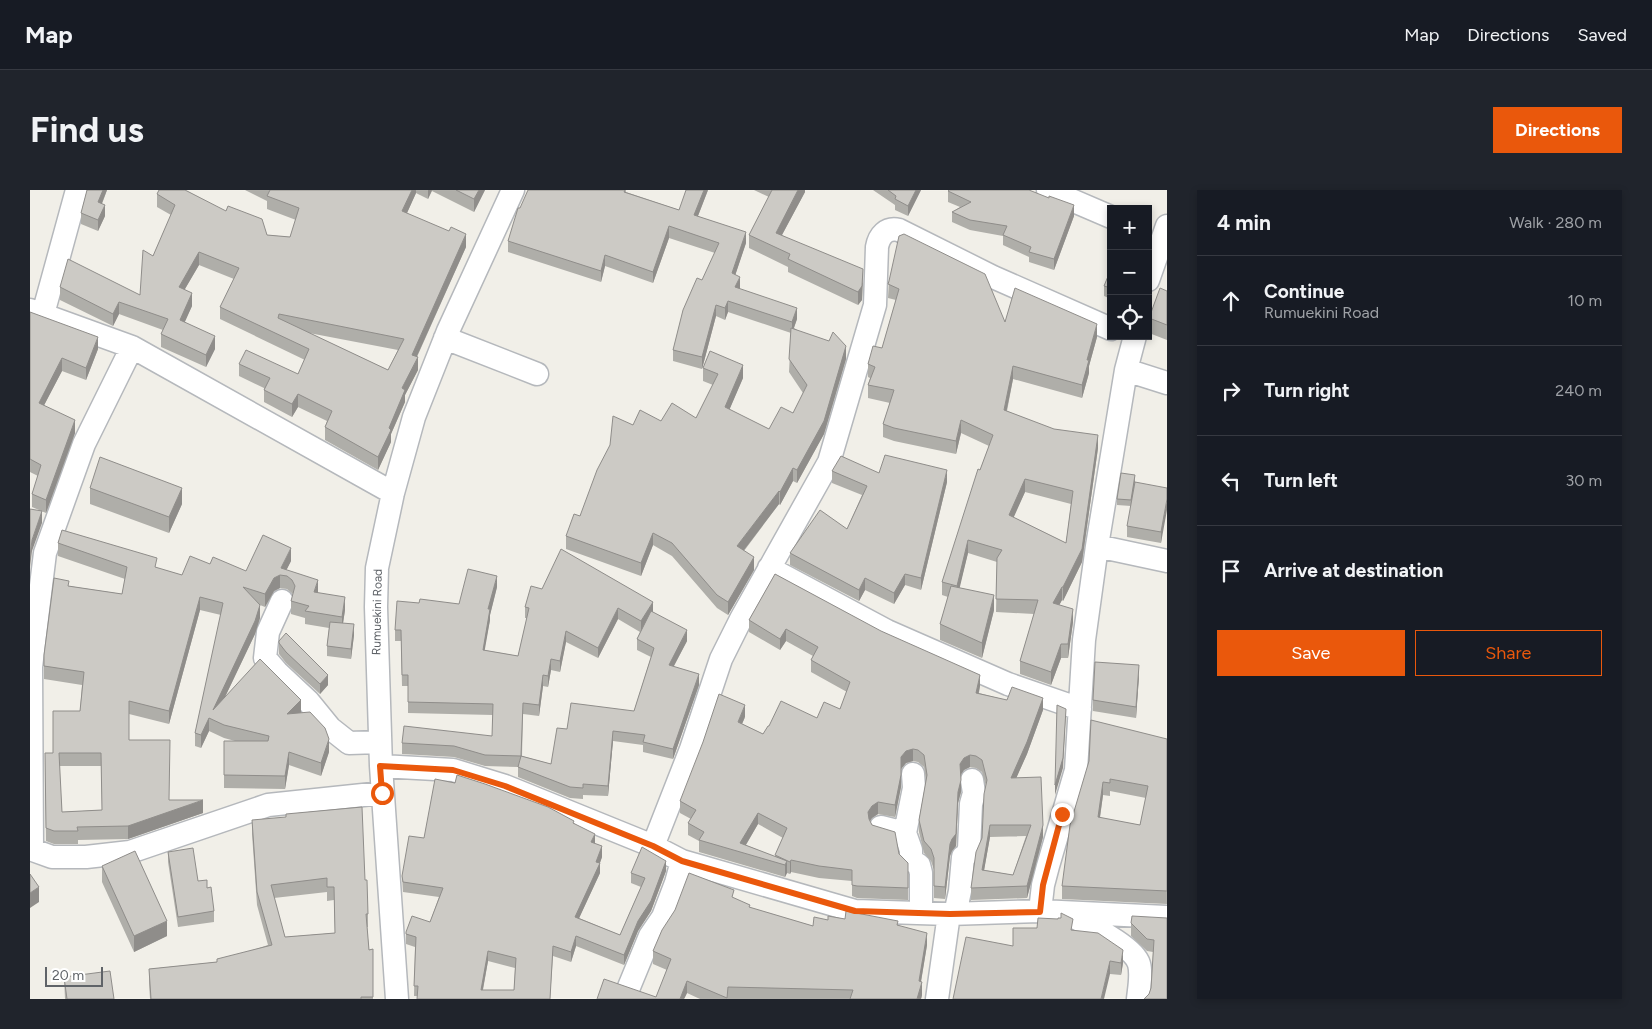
<!DOCTYPE html>
<html lang="en">
<head>
<meta charset="utf-8">
<style>
  body { margin:0; font-family:Figtree,sans-serif; background:#20242c; color:#f1f3f6 }
  .controls { position:absolute; right:15px; top:15px; display:grid; overflow:hidden; border-radius:0px; box-shadow:0 2px 8px #0003 }
  .controls button { width:45px; height:45px; display:grid; place-items:center; padding:0; border:0; border-bottom:1px solid #363941; background:#171b24; color:#f1f3f6; font:25px sans-serif }
  .scale { position:absolute; left:15px; bottom:12px; width:58px; box-sizing:border-box; padding-left:5px; border:2px solid #5f6368; border-top:0; font-size:14px; line-height:18px; white-space:nowrap; color:#5f6368; -webkit-text-stroke:4px #fff; paint-order:stroke }
  .stop { position:absolute; width:15px; height:15px; margin:-11px; border:4px solid #ea580c; border-radius:50%; background:#fff }
  .stop.end { background:#ea580c; border-color:#fff; box-shadow:0 1px 5px #0008 }
  .list { margin:0; padding:0; list-style:none }
  h2 { display:flex; justify-content:space-between; align-items:center; height:65px; margin:0; padding:0 20px; font-size:21px }
  h2 small { font-size:16px; font-weight:400; color:#9ea1a6 }
  .list li { display:grid; grid-template-columns:32px 1fr auto; gap:15px; align-items:center; box-sizing:border-box; height:90px; padding:0 20px; border-top:1px solid #363941 }
  .list b { display:block; font-size:19px; white-space:nowrap }
  .list p { margin:0; font-size:16px; white-space:nowrap; color:#9ea1a6 }
  .list em { font-size:16px; font-style:normal; color:#9ea1a6 }
  .actions { display:flex; gap:10px; padding:15px 20px }
  .actions a { flex:1; padding:11px 0; border:1px solid #ea580c; border-radius:0px; text-align:center; font-size:18px; color:#ea580c }
  .actions .main { background:#ea580c; color:#fff }
  .icon { flex:none; width:28px; height:28px; fill:none; stroke:currentColor; stroke-width:2; stroke-linecap:round; stroke-linejoin:round }
  .map { position:relative; flex:none; width:1137px; height:809px; overflow:hidden; border-radius:0px }
  header { display:flex; align-items:center; gap:30px; box-sizing:border-box; height:70px; padding:0 25px; background:#171b24; border-bottom:1px solid #363941 }
  header strong { font-size:24px }
  nav { display:flex; gap:28px; margin-inline-start:auto; font-size:18px }
  .intro { display:flex; align-items:center; justify-content:space-between; box-sizing:border-box; height:120px; padding:0 30px }
  h1 { margin:0; font-size:35px }
  .button { padding:12px 22px; border-radius:0px; background:#ea580c; color:#fff; font-size:18px; font-weight:700 }
  main { display:flex; gap:30px; padding:0 30px }
  aside { flex:1; background:#171b24; border-radius:0px; box-shadow:0 2px 8px #0003 }
  .map>svg:first-child { display:block }
</style>
</head>
<body>
<header>
<strong>Map</strong>
<nav><a>Map</a><a>Directions</a><a>Saved</a></nav>
</header>
<div class="intro"><h1>Find us</h1><a class="button">Directions</a></div>
<main>
<div class="map">
<svg width="1137" height="809" viewBox="0 0 1137 809">
  <rect width="100%" height="100%" fill="#f1efe8"/>
  <g fill="none" stroke-linecap="round" stroke-linejoin="round">
    <defs>
      <path id="minor" d="M1018 0 1081 27
        M1118 90 1137 36
        M0 120 102 157 363 303
        M13 124 47 0
        M415 148 507 184
        M1096 180 1137 193
        M1067 356 1137 371
        M739 378 857 441 978 494 1050 519
        M252 411 238 442 235 468 247 482 278 511 300 538 319 553 350 552
        M351 576 423 580 475 596 623 656 652 671 825 721 919 724 1010 721 1137 727
        M851 637 875 643 881 660V670L889 675 891 683V723
        M875 643 884 598 883 584
        M623 656 661 559 691 469 711 429 799 272 845 115 847 57C849 46 856 37 869 40L963 87 1081 139
        M0 659 22 667H56L100 662 238 615 352 603
        M2 659 1 477 15 363 54 254 102 157
        M1010 721 1013 695 1018 676 1046 580 1054 450 1067 356 1096 180 1105 146
        M925 724 930 701 933 667 936 665 939 659 941 614 944 603 942 590
        M1040 725C1056 734 1104 756 1109 774 1112 784 1109 799 1108 809
        M599 797 620 746 633 727 646 693 652 671
        M367 809 351 576 346 417 347 378 363 303 384 227 418 141 483 0
        M907 809 919 724"/>
    </defs>
    <use href="#minor" stroke="#b5b8bc" stroke-width="25"/>
    <use href="#minor" stroke="#fff" stroke-width="22"/>
  </g>
  <path fill="#afaea9" fill-rule="evenodd" d="M57 0H77L72 14 75 26 68 41 51 34V23Z
    M215 0H455L444 22 402 1 398 9 386 3 377 23 436 57 387 167 388 180 375 205V212L361 244V252L348 280 295 250V237L297 231 268 217 262 227 234 212V198L209 186V174L268 184 275 170 190 129V117L204 89 169 75 155 99 162 116 154 132 185 159 176 177 131 157V144L133 140 89 124 83 136 30 110V97L110 105 123 66 141 25 127 17V4L157 1 237 45 260 47 266 30 237 19V11ZM279 143 368 160 358 180Z
    M596 0V2L649 20 678 0 668 26 716 53 705 85 710 98V99L767 129 764 138 816 169 794 244 767 293 763 291 750 315 749 314 714 361 724 380 698 425 687 418 642 366 623 355 611 386 536 359V346L550 326 603 235 666 228 683 195 673 191V178L713 188 699 220 739 239 763 223 773 203 759 182 761 143 698 122 695 130 686 126 672 179 643 171V160L685 63 639 48 623 93 575 76 571 92 478 62V51L490 18Z
    M724 0H775V2L752 45 833 93 832 110 828 115 758 82V77L719 58V45L739 7Z
    M843 0H891L878 26 865 20V15Z
    M918 1 1044 26 1024 80 999 72V67L973 55V46L940 40 922 32V22L930 17 918 12Z
    M1081 79V109L1074 106V96Z
    M859 91 975 132 1067 147 1059 176V183L1052 208 983 189 977 221 1068 258 1052 372 1033 411 1032 410 1029 415 1043 432 1038 468H1031L1021 495 990 484V471L1004 424 966 422 967 372 938 363 929 398 964 420 952 468 910 450V434L918 407 912 405V392L950 280 959 256 931 243 926 264 864 251 853 247V234L860 213 838 208V195L840 188 838 187V174L852 158 866 110 858 108ZM995 302 1041 314 1036 353 983 327Z
    M1137 101V150L1119 143V128Z
    M0 122 68 159 56 190 32 181 14 215 45 243 16 323 2 317V304L8 286 0 282Z
    M802 281 849 283 917 292 891 400 875 395 864 414 835 400 829 411 760 375V363L817 339 832 305 802 293Z
    M1105 291 1101 316 1087 315V309Z
    M60 298 152 314 139 343 60 314Z
    M1137 298 1131 353 1097 347V336Z
    M28 353 127 378 152 385 180 374 216 381 261 371 256 380 288 403 315 420 313 433 324 445 321 469 297 466V456L299 438 275 434V428L261 424V411L263 404 257 399 250 398 244 401 235 417 230 415V428L225 444 195 507 271 522 299 562 291 586 259 575 255 599 194 598V551H205L194 548 179 541 171 558 165 556V543L191 425 170 420 139 534 99 524V550L139 610 173 623 98 649 48 650V654H24L16 651 15 563H23L50 521 52 495 14 489V465L39 396 92 404 95 389 28 366ZM29 576H71L72 620 32 622Z
    M745 384 950 496 949 503 1013 520 997 564 986 588 1013 647 997 708 941 710V698L952 648 956 596 952 582 946 578 940 577 934 580 930 585 931 602 928 613 926 656 922 661 920 666 915 709 904 708V680L901 671 894 663 889 642V630L896 590 894 577 888 572 883 571 876 573 871 579V597L865 627 848 624 842 628 840 631 842 635 878 673V710L827 708 822 706V691L789 688 761 682 760 684 757 683 755 687 669 662V651L658 645V633L661 629 650 623V611L715 527 712 534 733 544 739 536 787 528 810 519 817 502 781 482V470L783 466 756 451 750 460 719 442V430ZM728 634 753 648 745 667 716 655ZM996 646 983 685 954 680 960 647Z
    M467 397 460 425V430L454 460 488 466 497 428H495V417L512 399 623 422 657 451 644 476 669 495 643 569 613 562V555L583 551 578 606 553 605V609L540 608 488 587V577L455 576 424 567 372 564V553L462 546 463 525 378 523V496H372L371 451H365V440L389 413 429 414ZM588 429 610 442 607 449V460L621 467 604 521 537 539 521 574 492 566 493 524 509 526 513 496 518 497 521 480 530 482 536 452 568 468Z
    M249 451 298 495 290 504 256 473 249 464Z
    M1109 486 1106 528 1063 521V510Z
    M1137 549V714L1032 709V696L1059 571ZM1080 601 1116 608 1110 635 1070 628 1073 605 1080 606Z
    M222 630 335 690 338 724V737H337L339 760 343 759V809H120L119 792V779L187 772 238 755 227 715 222 644ZM297 702V711L304 710 305 743 255 747 244 708Z
    M544 633 565 654 572 667 570 673V683L549 728 590 745 611 697 601 693V683L636 681 621 721 608 741 594 775 546 756 541 772 523 766 520 809 384 806 385 757 376 754V742L400 732 409 707 373 702 372 686 394 648ZM458 771 485 778 484 800H453Z
    M138 662 168 691 177 698 184 721V732L148 737 138 672Z
    M72 676 137 746 104 762 72 692Z
    M704 708 720 718 783 736 798 730 868 735 897 755 891 792 892 805 891 809H670L657 803 654 809H567L626 807 637 780 623 774V761Z
    M1137 728V809L1119 804 1121 798 1123 762 1117 761 1101 746V733Z
    M1043 740 1093 773 1091 785 1080 784 983 756Z
    M34 787 84 809H35Z"/>
  <path fill="#8f8d8a" d="M73 0H77L68 23V12Z
    M382 0H386V3L372 34V21Z
    M398 0H402L398 9Z
    M449 0H455L444 22V9Z
    M674 0H678L664 36V25Z
    M768 0H775V2L746 56V43Z
    M886 0H891L878 26V16Z
    M75 15V26L68 41V30Z
    M1044 15V26L1024 80V69Z
    M639 36V48L623 93V82Z
    M716 42V53L702 95V83Z
    M436 44V57L382 177V165Z
    M169 62V75L149 109V97Z
    M575 65V76L571 92V81Z
    M833 79 832 110 828 115V102Z
    M710 87V98L705 109V97Z
    M162 103V116L150 143V130Z
    M698 111V122L695 130V118Z
    M89 112V124L83 136V124Z
    M686 115V126L672 179V167Z
    M767 118V129L762 143V132Z
    M1067 134V147L1059 176V183L1052 208V195L1057 170Z
    M185 146V159L176 177V165Z
    M68 147V159L56 190V178Z
    M816 156V169L794 244 767 293V280Z
    M388 167V180L375 205V212L361 244V252L348 280V267L372 198Z
    M32 168V181L9 225V213Z
    M713 175V188L695 230V217Z
    M983 176V189L974 233V220Z
    M268 204V217L262 227V214Z
    M45 230V243L16 323V310Z
    M931 230V243L926 264V251Z
    M1068 245V258L1052 372 1033 411V397Z
    M763 278V291L750 315V302Z
    M917 280V292L891 400V388Z
    M1105 285V291L1101 316V310Z
    M995 289V302L979 338V325Z
    M152 298V314L139 343V327Z
    M749 301V314L707 369V356Z
    M1137 309V320L1131 353V342Z
    M12 321V333L2 361 0 377V366L2 350Z
    M623 343V355L611 386V373Z
    M938 350V363L927 409V396Z
    M261 358V371L254 385 251 378Z
    M724 367V380L698 425V412Z
    M875 384V395L864 414V403Z
    M250 385V398L244 401 235 417V404L244 388Z
    M467 386V397L460 425V430L453 470V460L458 419Z
    M835 388V400L829 411V400Z
    M288 390V403L284 402Z
    M1032 397V410L1023 427V413Z
    M964 405V420L952 468V453Z
    M170 407V420L139 534V521Z
    M315 407V420L312 440V427Z
    M623 412V423L611 442V431Z
    M230 415V428L225 444 184 530 183 520Z
    M588 418V429L568 468V458Z
    M1043 419V432L1038 468V454Z
    M324 434V445L321 469V459Z
    M756 439V451L750 460V449Z
    M657 440V451L639 485V475Z
    M536 441V452L530 482V471Z
    M1031 454V468L1021 495V482Z
    M521 469V480L518 497V486Z
    M1109 475V486L1106 528V517Z
    M669 484V495L643 569V559Z
    M298 485V495L290 504V494Z
    M513 485V496L509 526V515Z
    M950 485V496L946 515V503Z
    M1013 508V520L997 564 981 600V588Z
    M271 510V523L257 524Z
    M715 515V527L708 543V532Z
    M1036 519 1033 578 1025 605V595Z
    M179 528V541L171 558V545Z
    M583 541V551L578 606V596Z
    M299 549V562L291 586V573Z
    M883 559V571L876 573 871 579V597L865 627V615L871 567 876 561Z
    M259 562V575L255 599V586Z
    M940 565V577L934 580 930 586V574L934 568Z
    M931 590V602L928 613 926 656 922 661 920 666 915 709V697L920 654 928 602Z
    M1073 592V605L1068 640V627Z
    M173 610V623L98 649V636Z
    M848 612V624L842 628 838 634V622L842 616Z
    M728 623V634L711 663 710 653Z
    M960 635V647L952 692V680Z
    M1013 635V647L997 708V696Z
    M565 644V654L561 652Z
    M572 656V667L568 678 570 673V683L545 737V727Z
    M761 670V682L760 684V672Z
    M636 671V681L621 721 608 741 594 775V765L608 731Z
    M757 671V683L755 687V675Z
    M9 697V712L0 718V703Z
    M137 731V746L104 762V746Z
    M897 743V755L889 803 892 792V805L891 809H887L889 791Z
    M546 746V756L541 772V762Z
    M1093 760V773L1091 785V773Z
    M458 761V771L451 809V800Z
    M1080 771V784L1074 809H1071Z
    M657 791V803L654 809H650Z"/>
  <path fill="#cccac5" stroke="#8f8d8a" fill-rule="evenodd" d="M57 0H73L68 12 75 15 68 30 51 23Z
    M129 0H155L196 21 198 16 232 29 237 45 260 47 269 18 237 6 240 0H382L372 21 419 41 421 37 436 44 382 165 388 167 372 198 375 200 359 238 361 240 348 267 295 237 302 221 268 204 262 214 234 200 240 188 209 174 216 160 268 184 279 159 190 117 209 78 169 62 149 97 162 103 150 130 185 146 176 165 131 144 138 129 89 112 83 124 30 97 38 69 110 105 113 60 123 66 145 15 127 4ZM249 124 374 149 358 180 248 128Z
    M426 0H449L444 9Z
    M498 0H595L594 2 649 20 656 0H674L664 25 716 42 702 83 710 87 705 97 767 118 762 132 698 111 695 118 686 115 672 167 643 160 653 120 667 88 672 90 689 53 639 36 623 82 575 65 571 81 478 51 488 18H490Z
    M742 0H768L746 43 833 79 832 96 828 102 758 69 760 64 719 45Z
    M858 0H886L878 16 865 9 866 6Z
    M919 0H999L1019 8V6L1044 15 1024 69 999 62 1001 57 973 45 977 36 940 30 922 22 941 12 918 1Z
    M874 44 955 84 975 132 985 98 1067 134 1057 170H1059L1052 195 983 176 974 220 1024 239 1068 245 1052 359 1033 397H1032L1023 413 1043 419 1038 454H1031L1021 482 990 471 1008 410 966 409 967 368 972 360 938 350 927 396 912 392 948 279 950 280 963 245 931 230 926 251 864 238 853 234 864 200 838 195 845 177 838 174 843 156 852 158 869 99 858 94 859 91 869 46ZM995 289 1043 301 1036 353 979 325Z
    M1081 79V98L1074 96Z
    M1130 98 1137 101V135L1119 128Z
    M0 122 68 147 56 178 32 168 9 213 45 230 16 310 2 304 11 275 0 269Z
    M761 138 799 151 803 142 816 156 794 231 767 280 763 278 750 302 749 301 707 356 724 367 698 412 687 405 642 353 623 343 611 373 536 346 544 324 550 326 567 280 580 255 583 226 603 235 610 220 631 231 642 213 666 228 688 184 673 178 680 161 713 175 695 217 739 239 751 217 763 223 777 195 759 169Z
    M855 265 917 280 891 388 875 384 864 403 835 388 829 400 760 363 790 320 817 339 837 296 802 281 811 266 849 283Z
    M70 267 152 298 139 327 60 298Z
    M1091 283 1105 285 1101 310 1087 309Z
    M1105 292 1137 298V309L1131 342 1097 336Z
    M0 319 12 321 2 350 0 366Z
    M32 340 127 368 125 377 152 385 160 366 180 374 183 367 216 381 233 345 261 358 251 378 288 390 284 402 315 407 312 427 275 421 279 416 261 411 265 396 262 390 257 386 250 385 244 388 235 404 213 397 230 415 225 431 183 520 230 469 271 510 257 524 280 522 295 538 299 549 291 573 259 562 255 586 194 585V551H238L239 546 194 535 179 528 171 545 165 543 193 413 170 407 139 521 99 511V550H140L139 610H173L98 636 47 637 48 641H24L16 638 15 563H23V521H50L54 482 14 476V465L24 388 39 391 38 396 92 404 97 377 28 353ZM29 563H71L72 620 32 622Z
    M531 359 623 412 611 431 588 418 568 458 536 441 530 471 521 469 518 486 513 485 509 515 493 513 491 566 455 565 424 556 372 553 374 536 462 546 463 514 378 512V485H372L371 440H365L367 411 389 413 390 409 429 414 438 379 467 386 458 419H460L453 460 488 466 499 418 495 417 501 396 512 399Z
    M745 384 851 441 950 485 946 503 977 510 982 497 1013 508 997 552 981 588 1011 587 1013 635 997 696 941 698 946 662 952 648 954 604 957 590 952 570 946 566 940 565 934 568 930 574 931 590 928 602 926 644 922 649 920 654 915 697 904 696V668L901 659 894 651 889 630 897 585 894 565 888 560 883 559 876 561 871 567V585L865 615 848 612 842 616 838 622 839 629 842 635 865 642 869 664 878 673V698L827 696 822 695V680L789 676 761 670 760 672 745 665 757 638 728 623 710 653 757 671 755 675 669 650 674 642 658 633 666 620 650 611 673 552 689 504 715 515 708 532 733 544 738 536H739L751 511 787 528 794 512 810 519 820 492 781 470 788 457 756 439 750 449 719 430ZM960 635H1001L983 685 952 680Z
    M921 396 964 405 952 453 910 434Z
    M621 421 657 440 639 475 669 484 643 559 613 552 615 545 583 541 578 596 553 594V598L540 597 488 577 491 566 521 574 527 538 537 539 541 513 604 521 624 458 607 449Z
    M300 432 324 434 321 459 297 456Z
    M256 443 298 485 290 494 256 462 249 453V451Z
    M1065 472 1109 475 1106 517 1063 510Z
    M1027 515 1036 519 1033 568 1025 595Z
    M1061 530 1137 549V701L1032 696 1040 635 1059 571ZM1080 589 1118 596 1110 635 1068 627 1073 592 1080 593Z
    M427 585 455 594 518 617 544 631 543 633 565 644 561 652 572 656 566 672 570 673 545 727 590 745 615 688 601 683 612 657 636 671 621 711 608 731 594 765 546 746 541 762 523 756 520 809H387L388 796H384L386 747 376 744V742L382 726 400 732 413 698 373 692 372 686 379 646 394 648 405 589 425 593ZM458 761 486 768 484 800H451Z
    M332 617 335 690H337L338 724H336L339 760 343 759V807H331V809H121L119 779 187 772V769L242 755 227 702 222 630 256 627V624ZM297 688V697H304L305 743 255 747 241 695Z
    M163 658 168 691 177 690V698L181 697 184 721 148 727 138 662Z
    M105 661 137 731 104 746 72 676Z
    M659 683 704 700 702 707 720 715 719 717 783 736 784 727 798 730V726L815 729 816 721 868 731 867 735 897 743 889 791 892 792 887 809H820L823 800 698 797 697 808 657 791 650 809H567L574 789 626 807 641 769 623 761 632 740 645 720Z
    M0 684 9 697 0 703Z
    M1031 723 1043 729 1041 740 1068 743 1093 760 1091 773 1080 771 1071 809H923L936 747 983 756V738H1007L1008 728 1028 729V728H1031Z
    M1102 726 1137 728V809H1114L1119 804 1121 798 1124 750 1117 749 1101 733Z
    M80 781 84 809H37L34 787Z"/>
  <g fill="none" stroke-linecap="round" stroke-linejoin="round">
    <path stroke="#ea580c" stroke-width="6" d="M352 603 350 576 423 580 475 596 623 656 652 671 825 721 920 724 1010 722 1013 695 1032 624"/>
  </g>
  <g text-anchor="middle" stroke-width="4" stroke-linejoin="round" paint-order="stroke">
    <g font-size="12" fill="#5f6368" stroke="#fff">
      <text transform="translate(347 422) rotate(-89)" y="4">Rumuekini Road</text>
    </g>
  </g>
</svg>
<div class="controls">
<button>+</button>
<button>−</button>
<button><svg class="icon" aria-label="locate" viewBox="0 0 24 24"><circle cx="12" cy="12" r="6"/><path d="M12 2v4M12 18v4M2 12h4M18 12h4"/></svg></button>
</div>
<div class="scale">20 m</div>
<div class="stop" style="left:352px;top:603px"></div>
<div class="stop end" style="left:1032px;top:624px"></div>
</div>
<aside>
<h2>4 min<small>Walk · 280 m</small></h2>
<ul class="list">
<li><svg class="icon" aria-label="ahead" viewBox="0 0 24 24"><path d="M12 20V5M6 11l6-6 6 6"/></svg><div><b>Continue</b><p>Rumuekini Road</p></div><em>10 m</em></li>
<li><svg class="icon" aria-label="right" viewBox="0 0 24 24"><path d="M7 20v-9h11M14 6l5 5-5 5"/></svg><div><b>Turn right</b></div><em>240 m</em></li>
<li><svg class="icon" aria-label="left" viewBox="0 0 24 24"><path d="M17 20v-9H6M10 6l-5 5 5 5"/></svg><div><b>Turn left</b></div><em>30 m</em></li>
<li><svg class="icon" aria-label="arrive" viewBox="0 0 24 24"><path d="M6 21V4h12l-3 4 3 4H6"/></svg><div><b>Arrive at destination</b></div></li>
</ul>
<div class="actions"><a class="main">Save</a><a>Share</a></div>
</aside>
</main>
</body>
</html>
